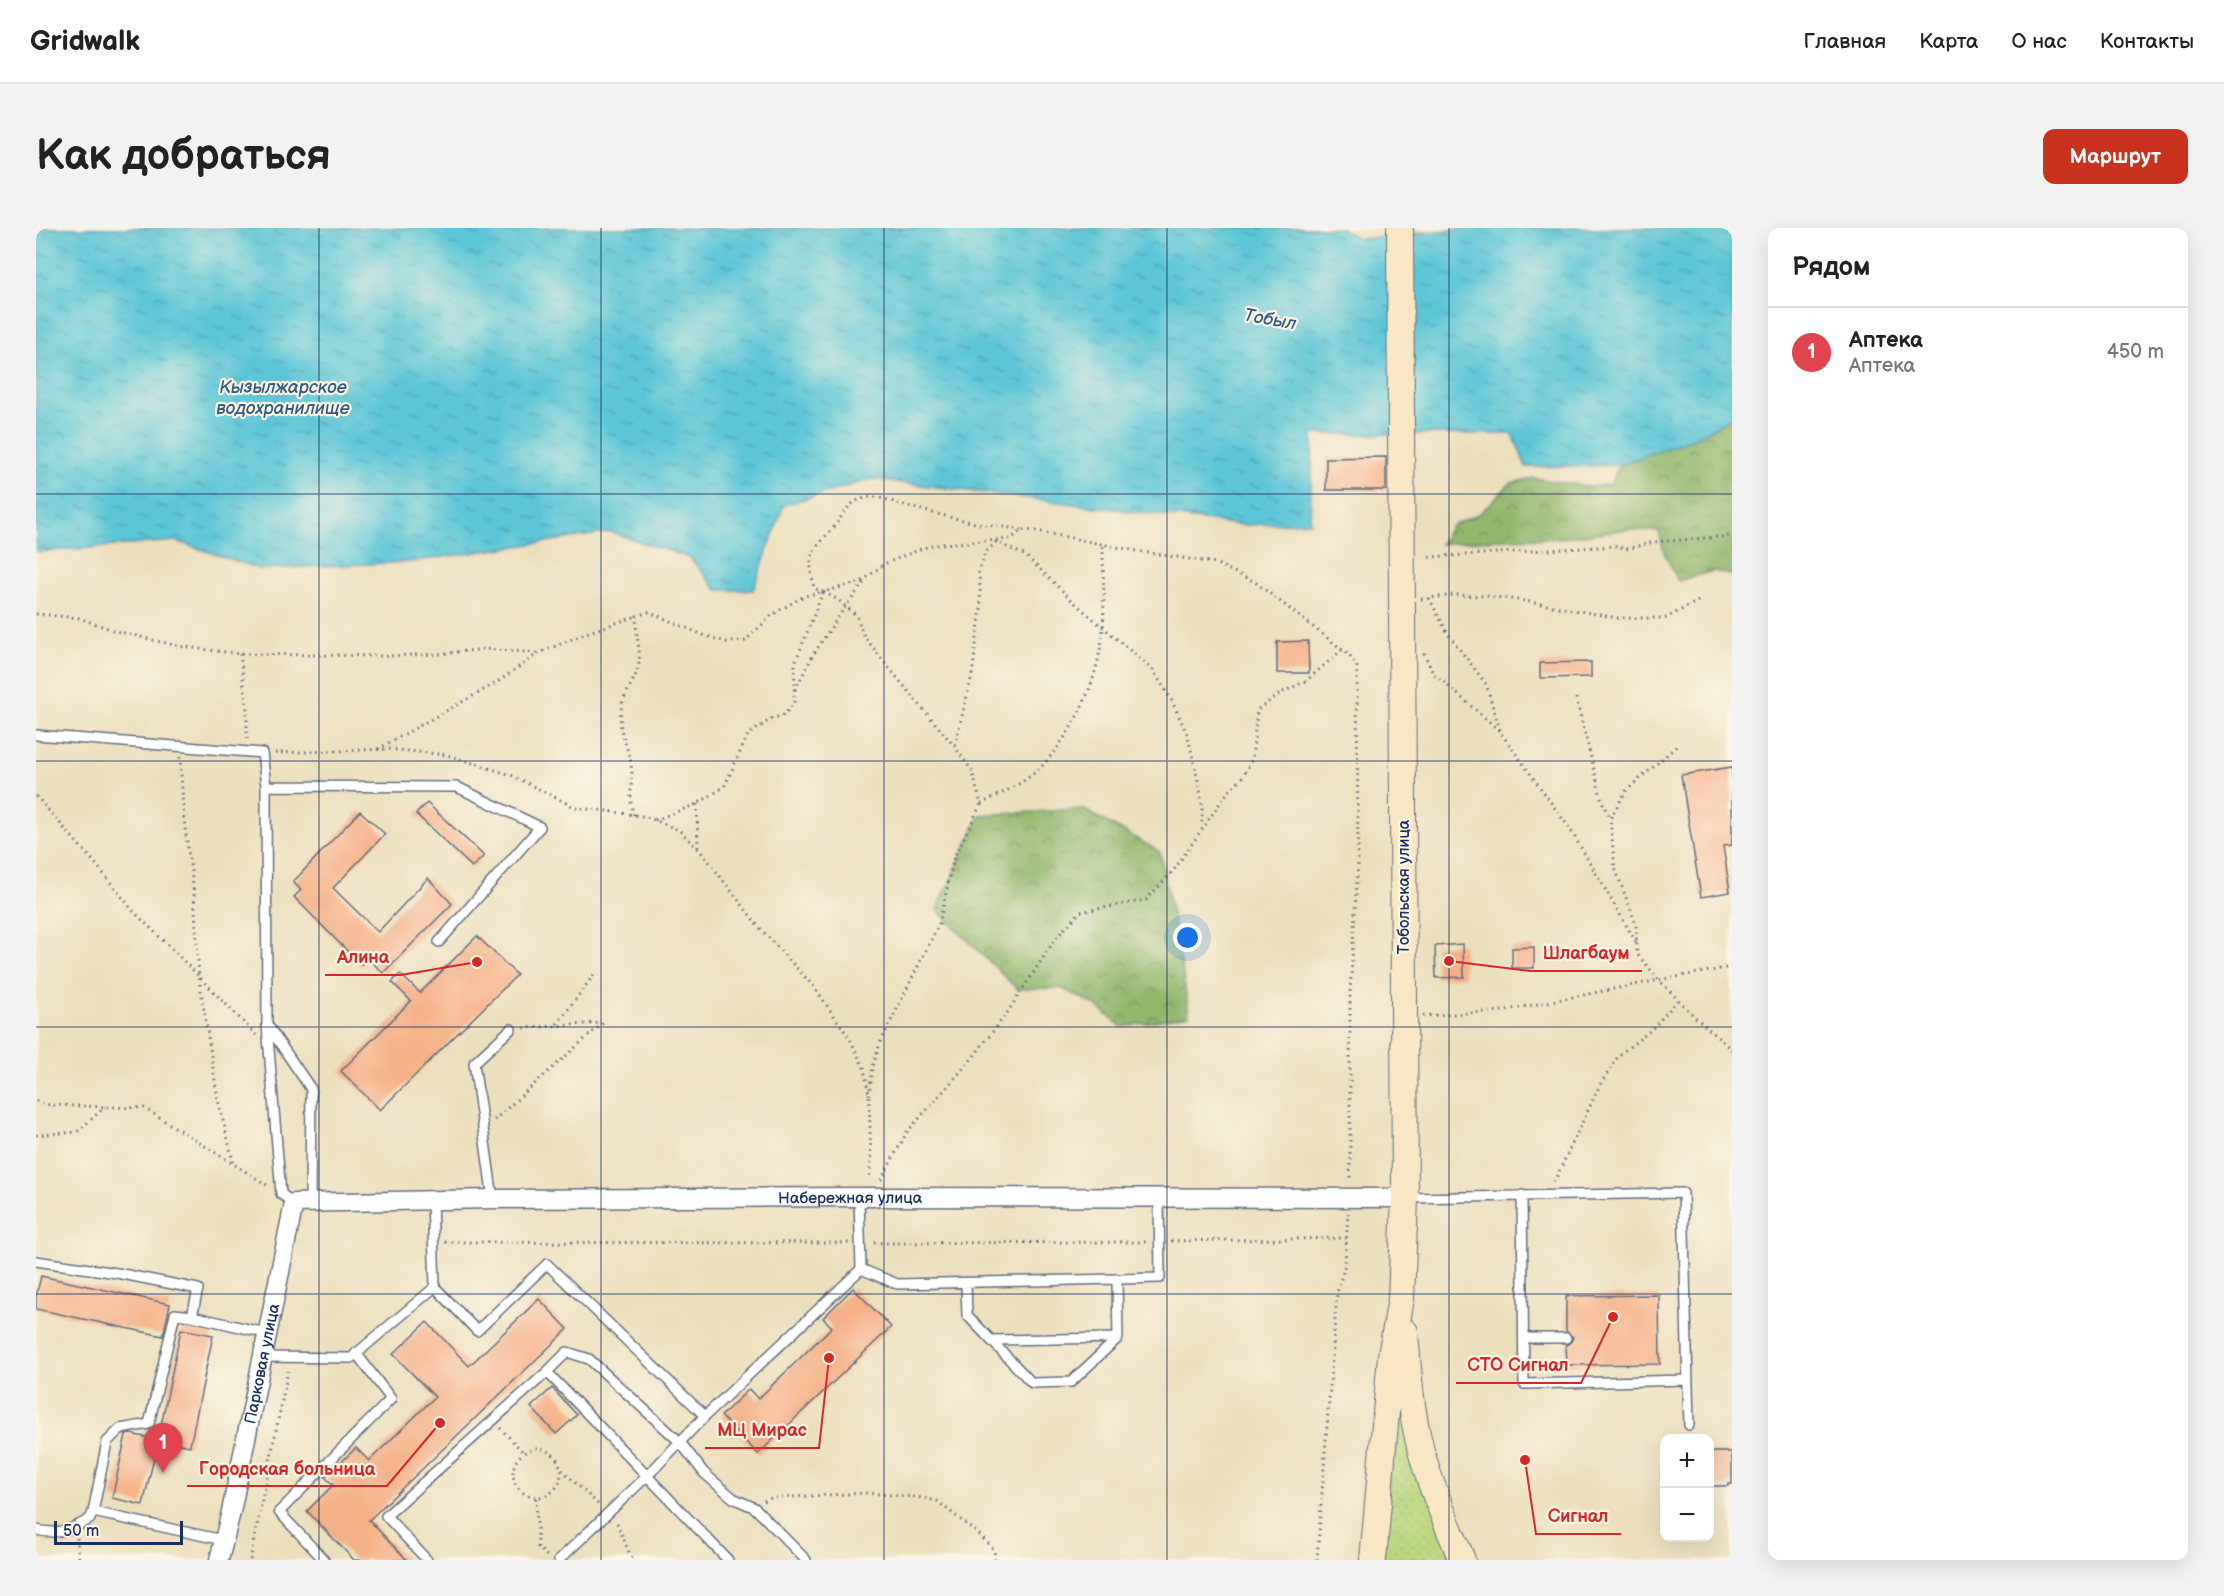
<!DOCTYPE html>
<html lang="ru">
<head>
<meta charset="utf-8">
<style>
  body { margin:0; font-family:"Balsamiq Sans",sans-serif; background:#f2f2f2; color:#222 }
  .controls { position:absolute; right:18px; bottom:18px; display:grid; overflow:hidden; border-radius:12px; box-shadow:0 6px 24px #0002 }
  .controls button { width:54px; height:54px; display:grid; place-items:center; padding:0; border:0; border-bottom:2px solid #e0e0e0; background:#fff; color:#222; font:30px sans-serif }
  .scale { position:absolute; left:18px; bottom:15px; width:129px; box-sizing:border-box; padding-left:6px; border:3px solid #1b2f5e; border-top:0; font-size:16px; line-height:21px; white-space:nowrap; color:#1b2f5e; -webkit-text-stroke:4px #fcf5e5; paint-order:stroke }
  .you { position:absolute; left:1152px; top:710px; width:21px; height:21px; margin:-15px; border:4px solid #fff; border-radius:50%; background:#1a73e8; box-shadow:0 0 0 9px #1a73e833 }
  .badge { display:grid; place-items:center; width:39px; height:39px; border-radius:50%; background:#c8321e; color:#fff; font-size:20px; font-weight:700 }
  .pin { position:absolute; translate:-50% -50px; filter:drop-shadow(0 2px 3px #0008) }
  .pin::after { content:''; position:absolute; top:32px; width:21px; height:18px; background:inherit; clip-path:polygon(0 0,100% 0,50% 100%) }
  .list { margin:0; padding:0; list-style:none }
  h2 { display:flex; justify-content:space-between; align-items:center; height:78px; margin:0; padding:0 24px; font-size:26px }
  h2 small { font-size:20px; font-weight:400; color:#767676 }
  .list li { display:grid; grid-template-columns:39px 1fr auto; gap:18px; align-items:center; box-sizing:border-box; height:90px; padding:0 24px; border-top:2px solid #e0e0e0 }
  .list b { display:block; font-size:22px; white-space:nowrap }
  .list p { margin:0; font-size:20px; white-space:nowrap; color:#767676 }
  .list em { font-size:20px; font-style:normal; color:#767676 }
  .map { position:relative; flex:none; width:1696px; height:1332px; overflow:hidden; border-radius:12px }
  header { display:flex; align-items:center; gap:36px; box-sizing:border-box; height:84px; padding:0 30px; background:#fff; border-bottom:2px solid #e0e0e0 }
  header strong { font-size:28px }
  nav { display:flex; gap:33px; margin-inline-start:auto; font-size:21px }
  .intro { display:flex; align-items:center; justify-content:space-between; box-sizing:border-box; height:144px; padding:0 36px }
  h1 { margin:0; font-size:42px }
  .button { padding:15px 27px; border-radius:12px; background:#c8321e; color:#fff; font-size:21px; font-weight:700 }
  main { display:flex; gap:36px; padding:0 36px }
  aside { flex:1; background:#fff; border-radius:12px; box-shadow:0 6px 24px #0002 }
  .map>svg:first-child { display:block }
</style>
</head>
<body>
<header>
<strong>Gridwalk</strong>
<nav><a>Главная</a><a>Карта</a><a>О нас</a><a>Контакты</a></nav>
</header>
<div class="intro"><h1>Как добраться</h1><a class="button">Маршрут</a></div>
<main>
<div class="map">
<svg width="1696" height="1332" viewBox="0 0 1696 1332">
  <defs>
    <pattern id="grass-dots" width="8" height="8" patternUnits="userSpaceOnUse" patternTransform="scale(1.5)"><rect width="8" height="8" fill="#b8d67c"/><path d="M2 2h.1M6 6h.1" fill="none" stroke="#9eb86e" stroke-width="1.8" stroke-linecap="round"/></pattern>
    <pattern id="forest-crowns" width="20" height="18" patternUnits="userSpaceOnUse" patternTransform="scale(1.5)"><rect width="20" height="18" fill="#92b76c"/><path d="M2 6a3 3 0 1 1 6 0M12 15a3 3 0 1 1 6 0" fill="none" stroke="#76955c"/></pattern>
    <pattern id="water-ripples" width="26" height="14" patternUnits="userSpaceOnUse" patternTransform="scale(1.5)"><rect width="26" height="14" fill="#5cc6d7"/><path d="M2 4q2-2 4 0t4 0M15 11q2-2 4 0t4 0" fill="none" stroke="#4ba1b2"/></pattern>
  </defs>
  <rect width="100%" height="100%" fill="#fcf5e5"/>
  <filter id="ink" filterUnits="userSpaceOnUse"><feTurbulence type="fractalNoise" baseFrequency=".0167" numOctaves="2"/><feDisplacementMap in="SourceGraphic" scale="12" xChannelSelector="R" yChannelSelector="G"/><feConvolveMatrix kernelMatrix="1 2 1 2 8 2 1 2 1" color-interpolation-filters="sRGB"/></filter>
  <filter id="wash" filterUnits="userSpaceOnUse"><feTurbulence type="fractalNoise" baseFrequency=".008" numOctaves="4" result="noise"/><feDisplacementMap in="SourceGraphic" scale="24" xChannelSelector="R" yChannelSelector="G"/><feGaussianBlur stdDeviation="1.35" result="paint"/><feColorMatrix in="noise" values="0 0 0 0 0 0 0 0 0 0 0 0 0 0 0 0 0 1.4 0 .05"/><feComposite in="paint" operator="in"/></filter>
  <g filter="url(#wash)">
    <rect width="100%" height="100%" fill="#ecdfbc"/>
    <path fill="url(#grass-dots)" stroke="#6a826d" stroke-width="1.5" d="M1363 1153 1416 1332H1345Z"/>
    <path fill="url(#forest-crowns)" stroke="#567365" stroke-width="1.5" d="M1696 189V347L1677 343 1642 353 1628 324 1623 303 1592 301 1525 310 1463 311 1404 316 1415 298 1443 286 1475 255 1498 250 1555 259 1575 256 1583 237 1663 208Z
      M1047 581 1124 624 1145 734 1153 787 1086 799 1059 777 1025 760 981 761 901 682 944 587Z"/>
    <path fill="url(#water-ripples)" stroke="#3c7a9a" stroke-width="1.5" d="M0 0H1306L1322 11 1434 0H1696V189L1663 208 1583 237 1490 239 1477 206H1277L1274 294 1206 297 836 251 748 277 717 362H681L654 330 575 304 374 334 224 341 140 313 0 324Z"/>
    <g id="blocks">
      <path fill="#f4b086" d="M1350 229V262H1290V230Z
        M1272 413 1273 445H1241V414Z
        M1555 434V449L1504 450V435Z
        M1696 539V617L1687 618 1694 664 1665 669 1645 547Z
        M391 575 448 628 436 639 380 586Z
        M324 583 349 606 297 660 342 704 392 650 416 676 347 745 332 730 325 737 258 669 265 662 257 654Z
        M441 708 481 747 344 882 305 843 375 773 356 754 364 746 384 765Z
        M1427 716 1428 749 1400 750 1399 718Z
        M1498 719V740H1476V720Z
        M5 1048 134 1076 127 1108 0 1081V1069Z
        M817 1060 855 1099 722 1226 685 1188 713 1161 722 1171 796 1099 787 1090Z
        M1623 1067 1624 1136 1531 1137 1530 1117 1535 1114 1537 1109 1530 1103V1068Z
        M503 1071 532 1101 333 1292 371 1332H318L271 1283 297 1257 289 1249 320 1220 333 1233 399 1169 357 1126 391 1094 433 1138Z
        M145 1101 177 1107 154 1218 122 1212Z
        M516 1160 541 1187 520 1206 495 1179Z
        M95 1206 122 1212 107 1277 76 1270 90 1207Z
        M1674 1224H1696V1256H1692V1258H1674Z"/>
    </g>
  </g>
  <g filter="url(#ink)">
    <use href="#blocks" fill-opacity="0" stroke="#646d7f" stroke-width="1.5"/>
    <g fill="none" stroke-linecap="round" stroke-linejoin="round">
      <defs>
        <path id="lane" d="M0 507 226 525 230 558
          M232 798 275 861 274 974
          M1486 967 1488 1156 1652 1152
          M1372 970 1647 965 1653 1197
          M457 971 438 835 475 801
          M258 975 245 966 231 797 230 558 421 559 504 599 403 714
          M0 1033 81 1045 162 1061 156 1088 230 1105
          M825 1041 861 1056 1124 1050 1123 970
          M930 1055 931 1087 996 1155 1035 1154 1082 1110 1081 1051
          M399 1059 441 1103 511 1036 669 1188
          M1488 1110H1530
          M955 1112 1082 1110
          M225 1129 315 1130 399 1059 396 972
          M57 1284 71 1214 84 1201 113 1196 139 1086 156 1088
          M0 1302C22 1307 35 1302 54 1291L57 1284 187 1312
          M288 1332 243 1284 355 1171 320 1125
          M391 1332 350 1288 511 1144
          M523 1332 611 1248 669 1188 825 1041 823 969
          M692 1332 511 1144 531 1124 553 1131 644 1214 668 1245 697 1270 719 1280 770 1332"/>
        <g id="street">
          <path id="s1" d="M183 1332 195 1284 258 975 457 971 823 969 1369 970"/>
        </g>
        <path id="secondary" d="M1369 1104C1372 1140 1374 1175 1382 1210 1391 1252 1410 1292 1426 1332
          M1337 1332 1355 1128 1365 1071 1369 970 1364 0"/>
      </defs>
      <use href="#lane" stroke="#646d7f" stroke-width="12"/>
      <use href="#street" stroke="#646d7f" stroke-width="21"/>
      <use href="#secondary" stroke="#646d7f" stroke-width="28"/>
      <path stroke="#646d7f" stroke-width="3" stroke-dasharray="1.5 4.5" stroke-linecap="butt" d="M986 302C968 298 949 298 931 293 908 288 884 282 861 275 851 272 840 267 829 270 811 274 808 287 797 300 775 325 771 325 778 360L787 364 825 354 848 336 887 320 906 316 975 311 986 302 1000 303 1101 323 1179 335 1219 354 1312 426 1321 438 1322 635 1314 765V952
        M1393 329 1579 318 1590 321 1618 314 1696 308
        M1393 370 1412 406 1450 456 1465 505 1534 601 1600 714
        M1385 371 1419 367 1451 368 1489 373 1582 390H1630L1664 372
        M0 386 43 390 80 403 142 418 204 426 348 428 403 426 449 421 503 425
        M1388 425 1397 445 1464 503
        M204 426 211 481V511
        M759 462 777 427 804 386 830 352
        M1540 470 1566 573 1574 591
        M919 517 936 447 945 380 943 345 949 325 960 314 990 328 1040 376 1117 442 1136 473 1152 508 1166 571V598
        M342 521 460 455 503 425 553 404 601 388
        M239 525 353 521 411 527 475 547 540 580 572 583 611 589 643 602 666 625 723 699 779 760 814 811 828 840 833 867 835 932 833 952
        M144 529 148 592 158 665 163 750 182 872 198 937
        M0 568 59 635 98 684 133 718 220 807
        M661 576 662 619
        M945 576C966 565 991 554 1007 537 1041 500 1064 448 1067 399 1069 372 1067 344 1067 316
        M598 587C591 566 598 556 595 536 592 514 580 505 586 477 589 463 602 449 603 434 605 418 598 404 601 388L613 384 667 407 690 414 709 413 736 387 768 368 787 364 801 371 820 387 828 408 849 435 919 519 936 543 945 576 918 629 903 696 844 815 837 838 833 867
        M619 592 661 576 688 559 712 507 735 491 748 487 758 475 759 435 787 364
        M1696 739 1623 752 1657 787 1696 822
        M1387 788 1466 783 1623 752 1601 726 1600 696 1579 640 1574 591 1590 563 1642 517
        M521 796 560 744
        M488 800 565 795
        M0 873 14 877 108 880 231 957
        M458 892 567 795
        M0 907 41 904 69 879
        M845 952 871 904 934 833 971 785 1020 710 1044 684 1110 672 1138 642 1188 569 1208 547 1216 531 1221 482 1245 465 1270 453 1306 422
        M1518 954 1565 855 1583 827 1615 802 1642 772
        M1135 1013 1310 1010
        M409 1014 813 1015
        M838 1015 1110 1014
        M464 1200 488 1225
        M477 1245a24 24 0 1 1 48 0a24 24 0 1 1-48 0Z
        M526 1242 564 1278
        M500 1270 502 1319 511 1328
        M728 1273 735 1270 830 1265 880 1269 901 1273 945 1308 958 1322 959 1332
        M581 1295 596 1332
        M41 1310 43 1332
        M214 1332 252 1143
        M1281 1332 1301 1065 1309 1036 1312 985"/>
      <use href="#lane" stroke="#fff" stroke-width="9"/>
      <use href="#street" stroke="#fff" stroke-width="18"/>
      <use href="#secondary" stroke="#f9e7c3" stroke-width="26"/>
    </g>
  </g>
  <path fill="none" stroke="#1b2f5e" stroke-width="1.5" stroke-opacity="0.55" d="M283 0V1332M565 0V1332M848 0V1332M1131 0V1332M1413 0V1332M0 266H1696M0 533H1696M0 799H1696M0 1066H1696"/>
  <g text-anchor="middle" stroke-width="4.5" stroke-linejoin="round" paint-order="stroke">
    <g font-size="16" fill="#1b2f5e" stroke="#fcf5e5">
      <text transform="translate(1367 659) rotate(-90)" y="6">Тобольская улица</text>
      <text dy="6" stroke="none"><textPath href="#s1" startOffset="921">Набережная улица</textPath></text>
      <text dy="6" stroke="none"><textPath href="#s1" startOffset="201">Парковая улица</textPath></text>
    </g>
    <g font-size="18" font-style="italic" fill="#2e5c82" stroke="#fcf5e5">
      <text transform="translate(1234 91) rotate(10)" y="6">Тобыл</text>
      <text x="247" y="165">Кызылжарское<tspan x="247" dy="21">водохранилище</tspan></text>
    </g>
  </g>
  <path fill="none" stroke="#d62828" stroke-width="2" d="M1413 733L1495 743H1606M441 734L365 747H289M1577 1089L1545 1155H1420M793 1130L783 1220H669M404 1195L351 1258H151M1489 1232L1500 1306H1585"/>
  <g fill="#d62828" stroke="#fcf5e5" stroke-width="2">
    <circle cx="1413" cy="733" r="6"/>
    <circle cx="441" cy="734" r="6"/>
    <circle cx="1577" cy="1089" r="6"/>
    <circle cx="793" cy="1130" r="6"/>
    <circle cx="404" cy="1195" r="6"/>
    <circle cx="1489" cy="1232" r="6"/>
  </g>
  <g font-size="18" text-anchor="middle" font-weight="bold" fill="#d62828" stroke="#fcf5e5" stroke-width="4.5" stroke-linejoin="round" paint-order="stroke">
    <text x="1550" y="731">Шлагбаум</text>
    <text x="327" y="735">Алина</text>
    <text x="1482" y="1143">СТО Сигнал</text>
    <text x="726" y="1208">МЦ Мирас</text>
    <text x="251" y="1247">Городская больница</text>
    <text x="1542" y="1294">Сигнал</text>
  </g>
</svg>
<div class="controls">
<button>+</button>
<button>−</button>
</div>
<div class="scale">50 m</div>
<div class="you"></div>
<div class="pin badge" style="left:127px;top:1245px;background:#e0444e">1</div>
</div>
<aside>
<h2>Рядом<small></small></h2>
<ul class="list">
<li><span class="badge" style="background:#e0444e">1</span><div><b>Аптека</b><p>Аптека</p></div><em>450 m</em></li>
</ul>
</aside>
</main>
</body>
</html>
